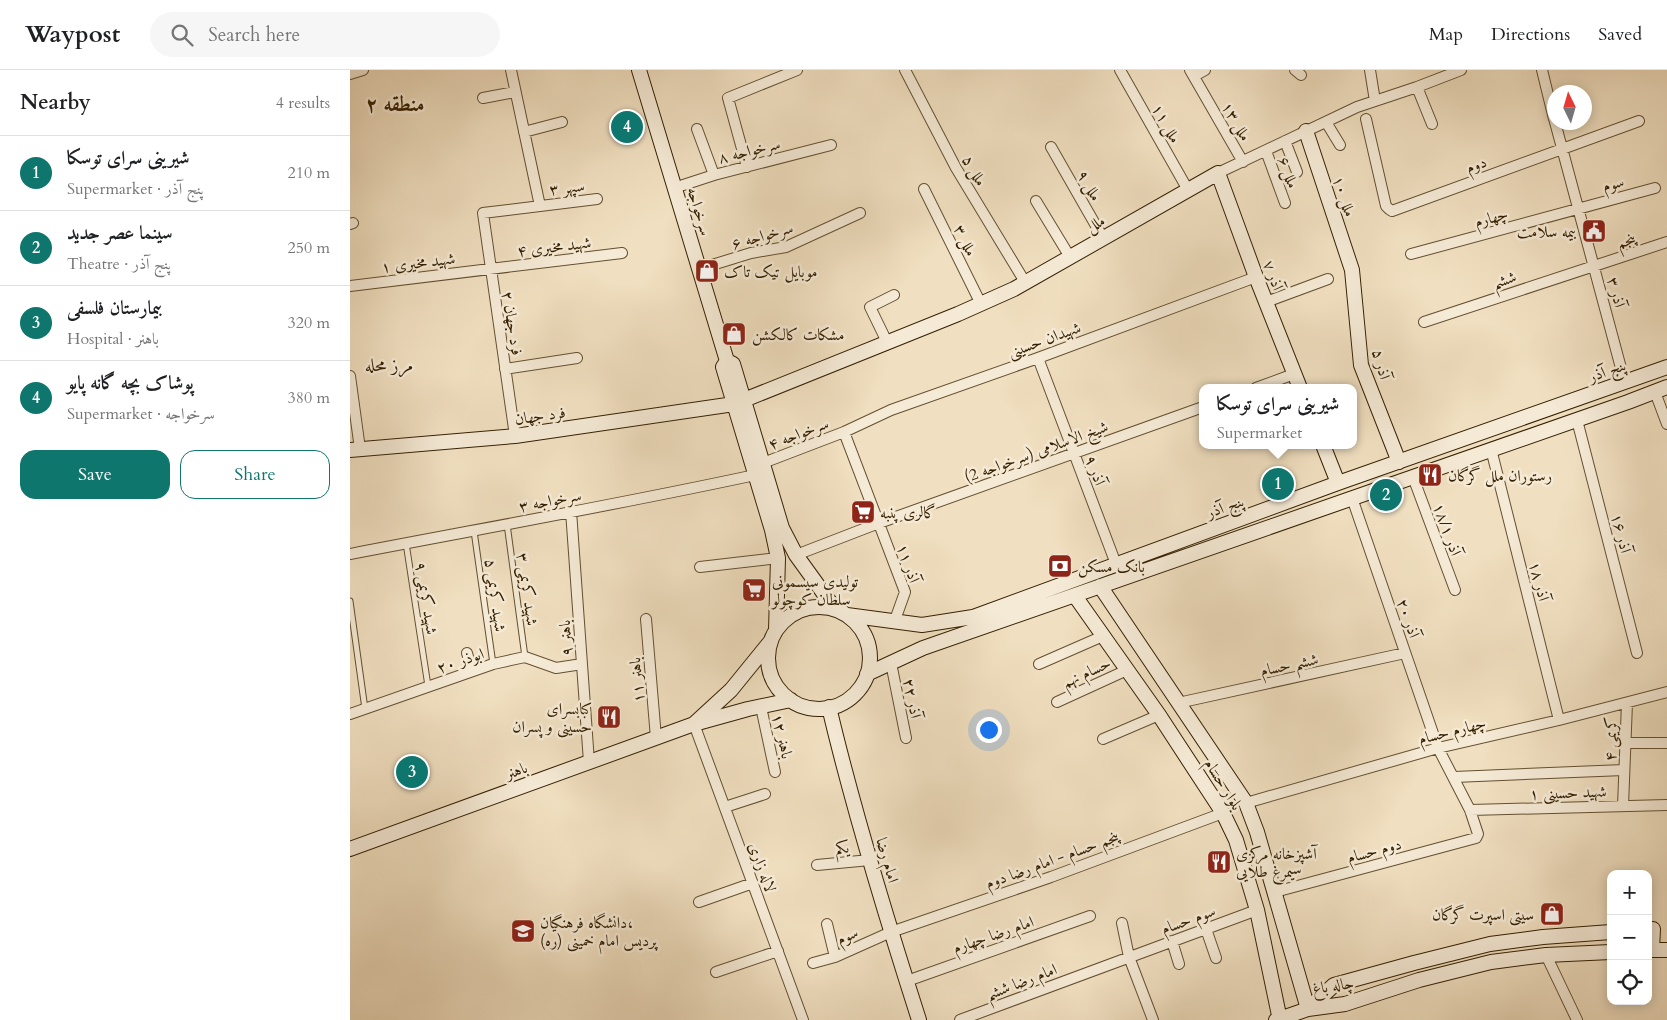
<!DOCTYPE html>
<html lang="en">
<head>
<meta charset="utf-8">
<style>
  body { margin:0; font-family:Cardo,Amiri,serif; background:#f6f6f6; color:#202124 }
  .controls { position:absolute; right:15px; bottom:15px; display:grid; overflow:hidden; border-radius:10px; box-shadow:0 2px 12px #0003 }
  .controls button { width:45px; height:45px; display:grid; place-items:center; padding:0; border:0; border-bottom:1px solid #e0e0e0; background:#fff; color:#202124; font:25px sans-serif }
  .compass { position:absolute; left:1197px; top:15px; width:45px; height:45px; border-radius:50%; background:#fff; box-shadow:0 2px 12px #0003; rotate:355deg }
  .you { position:absolute; left:638px; top:659px; width:18px; height:18px; margin:-12px; border:4px solid #fff; border-radius:50%; background:#1a73e8; box-shadow:0 0 0 8px #1a73e833 }
  .badge { display:grid; place-items:center; width:32px; height:32px; border-radius:50%; background:#0f766e; color:#fff; font-size:16px; font-weight:700 }
  .pin { position:absolute; translate:-50% -50%; border:2px solid #fff; box-shadow:0 1px 5px #0006 }
  .popup { position:absolute; left:849px; top:314px; width:158px; height:65px; box-sizing:border-box; display:grid; place-content:center; border-radius:10px; background:#fff; filter:drop-shadow(0 1px 4px #0005); font-size:16px; white-space:nowrap; color:#757577 }
  .popup b { font-size:19px; color:#202124 }
  .popup::after { content:''; position:absolute; left:50%; top:100%; margin-left:-10px; border:10px solid transparent; border-top-color:#fff }
  .list { margin:0; padding:0; list-style:none }
  h2 { display:flex; justify-content:space-between; align-items:center; height:65px; margin:0; padding:0 20px; font-size:21px }
  h2 small { font-size:16px; font-weight:400; color:#757577 }
  .list li { display:grid; grid-template-columns:32px 1fr auto; gap:15px; align-items:center; box-sizing:border-box; height:75px; padding:0 20px; border-top:1px solid #e0e0e0 }
  .list b { display:block; font-size:19px; white-space:nowrap }
  .list p { margin:0; font-size:16px; white-space:nowrap; color:#757577 }
  .list em { font-size:16px; font-style:normal; color:#757577 }
  .actions { display:flex; gap:10px; padding:15px 20px }
  .actions a { flex:1; padding:11px 0; border:1px solid #0f766e; border-radius:15px; text-align:center; font-size:18px; color:#0f766e }
  .actions .main { background:#0f766e; color:#fff }
  .icon { flex:none; width:28px; height:28px; fill:none; stroke:currentColor; stroke-width:2; stroke-linecap:round; stroke-linejoin:round }
  .map { position:relative; flex:none; width:1317px; height:950px; overflow:hidden }
  header { display:flex; align-items:center; gap:30px; box-sizing:border-box; height:70px; padding:0 25px; background:#fff; border-bottom:1px solid #e0e0e0 }
  header strong { font-size:24px }
  nav { display:flex; gap:28px; margin-inline-start:auto; font-size:18px }
  .search { width:350px; height:45px; background:#f6f6f6; display:flex; align-items:center; gap:12px; box-sizing:border-box; padding:0 18px; border-radius:28px; color:#757577; font-size:19px }
  main { display:flex }
  aside { flex:1; background:#fff }
  .map>svg:first-child { display:block }
</style>
</head>
<body>
<header>
<strong>Waypost</strong>
<div class="search"><svg class="icon" aria-label="search" viewBox="0 0 24 24"><circle cx="10" cy="10" r="6"/><path d="M15 15l6 6"/></svg>Search here</div>
<nav><a>Map</a><a>Directions</a><a>Saved</a></nav>
</header>
<main>
<aside>
<h2>Nearby<small>4 results</small></h2>
<ul class="list">
<li><span class="badge">1</span><div><b>شیرینی سرای توسکا</b><p>Supermarket · پنج آذر</p></div><em>210 m</em></li>
<li><span class="badge">2</span><div><b>سینما عصر جدید</b><p>Theatre · پنج آذر</p></div><em>250 m</em></li>
<li><span class="badge">3</span><div><b>بیمارستان فلسفی</b><p>Hospital · باهنر</p></div><em>320 m</em></li>
<li><span class="badge">4</span><div><b>پوشاک بچه گانه پایو</b><p>Supermarket · سرخواجه</p></div><em>380 m</em></li>
</ul>
<div class="actions"><a class="main">Save</a><a>Share</a></div>
</aside>
<div class="map">
<svg width="1317" height="950" viewBox="0 0 1317 950">
  <rect width="100%" height="100%" fill="#f0dfc0"/>
  <filter id="stains"><feTurbulence type="fractalNoise" baseFrequency=".004" numOctaves="4"/><feColorMatrix values="0 0 0 0 .2 0 0 0 0 .09 0 0 0 0 .02 0 0 0 .5 -.17"/></filter>
  <radialGradient id="worn" r=".72"><stop offset=".6" stop-color="#630" stop-opacity="0"/><stop offset="1" stop-color="#630" stop-opacity=".3"/></radialGradient>
  <g fill="none" stroke-linecap="round" stroke-linejoin="round">
    <defs>
      <path id="lane" d="M157 454 175 587
        M124 461 143 594
        M56 473 78 616
        M0 531 15 639"/>
      <path id="street" d="M161 0 190 136
        M555 0 606 98 675 212
        M770 0 838 120
        M840 0 893 92
        M945 0 951 5
        M1020 0 1025 31
        M1192 0 1204 49
        M0 4 13 0
        M844 6 855 0
        M1067 17 1082 54
        M133 28 165 22
        M1016 49 1036 136 1039 139 1042 141 1289 51
        M976 52 990 75
        M1205 52 1275 313
        M347 59 364 105
        M174 62 212 52
        M935 71 947 102
        M701 77 753 168
        M916 81 935 133
        M397 97 378 28 447 0
        M868 103 1007 37 1067 17 1111 0
        M324 118 364 105 481 75
        M574 119 631 234
        M686 131 720 187
        M0 154 3 153
        M1061 184 1305 118
        M349 199 401 183 436 177 510 143
        M0 216 272 183
        M916 232 978 209
        M1074 252 1317 172
        M537 272 520 237 544 225
        M688 288 766 494
        M155 299 227 288
        M0 306 10 379
        M906 318 944 304
        M1305 322 1317 354
        M1227 350 1287 583
        M494 362 555 522 545 550
        M165 366 133 143 247 129
        M1141 379 1209 650
        M413 393 494 362 541 340 688 288 906 207
        M1063 407 1105 520
        M221 441 239 692
        M0 484C135 458 271 434 405 405
        M446 485 529 453 853 337
        M350 497 428 488
        M296 549 306 668
        M117 583 122 601
        M541 593 556 668
        M689 594 753 566
        M707 632 777 600
        M828 633 1055 583
        M411 637 425 702
        M0 644 143 594 175 587 206 598 232 594
        M344 654 453 950
        M753 669 809 645
        M1275 673H1317
        M1104 707 1274 700
        M896 733 1088 678 1209 650 1317 622
        M1273 736 1277 633
        M375 737 415 724
        M1120 740 1317 735
        M467 795 520 790
        M925 822 1126 768 1128 764 1120 740 1088 678 1002 428
        M349 832 403 813
        M772 853 779 887 803 950
        M477 854 485 887
        M856 859 866 888
        M822 871 829 894
        M1196 885 1227 950
        M463 893 485 887 541 862 701 807 873 743
        M366 902 428 881
        M557 911 740 846
        M610 950 907 840"/>
      <path id="secondary" d="M289 0 377 291
        M956 61 1002 200 1011 295 1049 392
        M394 330 608 244 664 219 868 103 906 207 950 318
        M973 375 988 413
        M0 380 165 366 384 334
        M750 516 896 733 907 762 958 939
        M725 526 809 645 873 743 886 770 907 840 930 950
        M418 588a51 51 0 1 1 102 0a51 51 0 1 1-102 0Z
        M497 545 572 555 623 547 988 413 1317 297
        M426 560 428 488 422 460 373 297 377 291 383 294 432 458 446 485 485 539
        M420 572 381 620 344 654 398 639 441 630
        M517 604 573 578 1278 332 1317 317
        M479 637C504 743 536 847 569 950
        M0 779 344 654
        M1302 879 1303 859
        M1298 880H1317
        M958 939 984 915 1064 893 1140 874 1193 867 1261 862
        M926 950 958 939 995 934 1069 910 1141 892 1196 885 1261 882"/>
    </defs>
    <use href="#lane" stroke="#645030" stroke-width="7"/>
    <use href="#street" stroke="#645030" stroke-width="12"/>
    <use href="#secondary" stroke="#352000" stroke-width="16"/>
    <use href="#lane" stroke="#f5ead6" stroke-width="5"/>
    <use href="#street" stroke="#f5ead6" stroke-width="10"/>
    <use href="#secondary" stroke="#f5ead6" stroke-width="14"/>
  </g>
  <defs>
    <symbol id="civic-square" viewBox="-11 -11 22 22"><rect x="-9" y="-9" width="18" height="18" rx="4" fill="#8f2418" stroke="#f5ead6"/><path d="M-.6-6.5H3V-4.5H.6V-3L4-1V1h2V6H-6V1h2V-1L-.6-3ZM-1.2 2.5V6h2.4V2.5Z" fill="#fff"/></symbol>
    <symbol id="shop-square" viewBox="-11 -11 22 22"><rect x="-9" y="-9" width="18" height="18" rx="4" fill="#8f2418" stroke="#f5ead6"/><path d="M-5-2.5h2.3a2.7 3.5 0 0 1 5.4 0H5L5.5 6h-11ZM-1.5-2.5h3a1.5 2.3 0 0 0-3 0Z" fill="#fff"/></symbol>
    <symbol id="restaurant-square" viewBox="-11 -11 22 22"><rect x="-9" y="-9" width="18" height="18" rx="4" fill="#8f2418" stroke="#f5ead6"/><path d="M-5-6h1v4h1v-4h1v4h1v-4h1v5L-1.5 .5V6h-2V.5L-5-1ZM5-6V6H3V1.5H1.5Q1.5-4 5-6Z" fill="#fff"/></symbol>
    <symbol id="supermarket-square" viewBox="-11 -11 22 22"><rect x="-9" y="-9" width="18" height="18" rx="4" fill="#8f2418" stroke="#f5ead6"/><path d="M-6-5.5h2.5l.6 2H6L4.5 2H-2.5L-4.4-4H-6ZM-1.5 3.2a1.3 1.3 0 1 0 .1 0ZM3 3.2a1.3 1.3 0 1 0 .1 0Z" fill="#fff"/></symbol>
    <symbol id="bank-square" viewBox="-11 -11 22 22"><rect x="-9" y="-9" width="18" height="18" rx="4" fill="#8f2418" stroke="#f5ead6"/><path d="M-6-4H6V4H-6ZM0-2.3a2.3 2.3 0 1 0 0 4.6a2.3 2.3 0 1 0 0-4.6Z" fill="#fff"/></symbol>
    <symbol id="university-square" viewBox="-11 -11 22 22"><rect x="-9" y="-9" width="18" height="18" rx="4" fill="#8f2418" stroke="#f5ead6"/><path d="M0-5L7-2L0 1L-7-2ZM-4 1L0 2.5L4 1V4Q0 6-4 4Z" fill="#fff"/></symbol>
  </defs>
  <g fill-rule="evenodd">
    <use href="#civic-square" x="1230" y="147" width="28" height="28"/>
    <use href="#shop-square" x="343" y="187" width="28" height="28"/>
    <use href="#shop-square" x="370" y="250" width="28" height="28"/>
    <use href="#restaurant-square" x="1066" y="391" width="28" height="28"/>
    <use href="#supermarket-square" x="499" y="428" width="28" height="28"/>
    <use href="#bank-square" x="696" y="482" width="28" height="28"/>
    <use href="#supermarket-square" x="390" y="506" width="28" height="28"/>
    <use href="#restaurant-square" x="245" y="633" width="28" height="28"/>
    <use href="#restaurant-square" x="855" y="778" width="28" height="28"/>
    <use href="#shop-square" x="1188" y="830" width="28" height="28"/>
    <use href="#university-square" x="159" y="847" width="28" height="28"/>
  </g>
  <g text-anchor="middle" stroke-width="5" stroke-linejoin="round" paint-order="stroke">
    <g font-size="16" fill="#352000" stroke="#f5ead6">
      <text transform="translate(887 51) rotate(60)" y="6">ملل ۱۳</text>
      <text transform="translate(817 53) rotate(61)" y="6">۱۱ ملل</text>
      <text transform="translate(399 80) rotate(-14)" y="6">۸ سرخواجه</text>
      <text transform="translate(1126 94) rotate(-20)" y="6">دوم</text>
      <text transform="translate(625 100) rotate(60)" y="6">ملل ۵</text>
      <text transform="translate(939 102) rotate(70)" y="6">۶ ملل</text>
      <text transform="translate(1263 113) rotate(-15)" y="6">سوم</text>
      <text transform="translate(740 115) rotate(60)" y="6">ملل ۹</text>
      <text transform="translate(217 117) rotate(-7)" y="6">۳ سپهر</text>
      <text transform="translate(995 126) rotate(72)" y="6">۱۰ ملل</text>
      <text transform="translate(350 141) rotate(73)" y="6">سرخواجه</text>
      <text transform="translate(1141 147) rotate(-15)" y="6">چهارم</text>
      <text transform="translate(745 153) rotate(-29)" y="6">ملل</text>
      <text transform="translate(412 165) rotate(-16)" y="6">سرخواجه ۶</text>
      <text transform="translate(616 170) rotate(64)" y="6">ملل ۳</text>
      <text transform="translate(1276 170) rotate(-18)" y="6">پنجم</text>
      <text transform="translate(204 176) rotate(-7)" y="6">۴ شهید مخیری</text>
      <text transform="translate(68 192) rotate(-7)" y="6">شهید مخیری ۱</text>
      <text transform="translate(924 205) rotate(69)" y="6">آذر ۷</text>
      <text transform="translate(1154 209) rotate(-18)" y="6">ششم</text>
      <text transform="translate(1267 222) rotate(75)" y="6">۳ آذر</text>
      <text transform="translate(163 253) rotate(81)" y="6">۲ فرد جهان</text>
      <text transform="translate(694 269) rotate(-20)" y="6">شهیدان حسینی</text>
      <text transform="translate(1032 294) rotate(75)" y="6">آذر ۵</text>
      <text transform="translate(1257 300) rotate(-20)" y="6">پنج آذر</text>
      <text transform="translate(190 345) rotate(-8)" y="6">فرد جهان</text>
      <text transform="translate(448 363) rotate(-21)" y="6">سرخواجه ۴</text>
      <text transform="translate(686 381) rotate(-20)" y="6">شیخ الاسلامی (سرخواجه 2)</text>
      <text transform="translate(746 400) rotate(69)" y="6">۹ آذر</text>
      <text transform="translate(200 430) rotate(-11)" y="6">سرخواجه ۳</text>
      <text transform="translate(875 436) rotate(-20)" y="6">پنج آذر</text>
      <text transform="translate(1098 459) rotate(70)" y="6">۱۸/۱ آذر</text>
      <text transform="translate(1272 463) rotate(76)" y="6">۱۶ آذر</text>
      <text transform="translate(559 493) rotate(71)" y="6">آذر ۱۱</text>
      <text transform="translate(1190 511) rotate(76)" y="6">۱۸ آذر</text>
      <text transform="translate(178 519) rotate(82)" y="6">۳ شهید کریمی</text>
      <text transform="translate(146 525) rotate(82)" y="6">۵ شهید کریمی</text>
      <text transform="translate(77 528) rotate(81)" y="6">۹ شهید کریمی</text>
      <text transform="translate(1059 548) rotate(71)" y="6">۲۰ آذر</text>
      <text transform="translate(215 568) rotate(-94)" y="6">۹ باهنر</text>
      <text transform="translate(110 590) rotate(-19)" y="6">ابوذر ۲۰</text>
      <text transform="translate(939 594) rotate(-12)" y="6">ششم حسام</text>
      <text transform="translate(736 602) rotate(-25)" y="6">حسام نهم</text>
      <text transform="translate(286 610) rotate(-95)" y="6">باهنر ۱۱</text>
      <text transform="translate(563 628) rotate(79)" y="6">۲۲ آذر</text>
      <text transform="translate(1102 660) rotate(-14)" y="6">چهارم حسام</text>
      <text transform="translate(433 666) rotate(77)" y="6">۱۲ باهنر</text>
      <text transform="translate(1260 669) rotate(-88)" y="6">کریمی ۴</text>
      <text transform="translate(166 700) rotate(-20)" y="6">باهنر</text>
      <text transform="translate(874 714) rotate(58)" y="6">بلوار حسام</text>
      <text transform="translate(1218 722) rotate(-2)" y="6">۱ شهید حسینی</text>
      <text transform="translate(492 777) rotate(-5)" y="6">یکم</text>
      <text transform="translate(1024 780) rotate(-15)" y="6">دوم حسام</text>
      <text transform="translate(702 789) rotate(-20)" y="6">پنجم حسام - امام رضا دوم</text>
      <text transform="translate(538 790) rotate(74)" y="6">امام رضا</text>
      <text transform="translate(413 797) rotate(70)" y="6">لاله زاری</text>
      <text transform="translate(838 849) rotate(-20)" y="6">سوم حسام</text>
      <text transform="translate(643 864) rotate(-19)" y="6">امام رضا چهارم</text>
      <text transform="translate(497 865) rotate(-24)" y="6">سوم</text>
      <text transform="translate(671 911) rotate(-21)" y="6">امام رضا ششم</text>
      <text transform="translate(983 915) rotate(-9)" y="6">چاله باغ</text>
    </g>
    <g font-size="16" fill="#352000" stroke="#f5ead6" text-anchor="start">
      <text x="1226" y="167" text-anchor="end">بیمه سلامت</text>
      <text x="374" y="207">موبایل تیک تاک</text>
      <text x="402" y="270">مشکات کالکشن</text>
      <text x="1098" y="411">رستوران ملل گرگان</text>
      <text x="530" y="448">گالری پنبه</text>
      <text x="728" y="502">بانک مسکن</text>
      <text x="422" y="517">تولیدی سیسمونی<tspan x="422" dy="18">سلطان کوچولو</tspan></text>
      <text x="242" y="644" text-anchor="end">کبابسرای<tspan x="242" dy="18">حسینی و پسران</tspan></text>
      <text x="886" y="789">آشپزخانه مرکزی<tspan x="886" dy="18">سیمرغ طلایی</tspan></text>
      <text x="1184" y="850" text-anchor="end">سیتی اسپرت گرگان</text>
      <text x="190" y="858">دانشگاه فرهنگیان،<tspan x="190" dy="18">پردیس امام خمینی (ره)</tspan></text>
    </g>
    <g font-size="18" fill="#352000" stroke="#f5ead6">
      <text x="39" y="301">مرز محله</text>
    </g>
    <g font-size="21" font-weight="bold" fill="#352000" stroke="#f5ead6">
      <text x="45" y="41">منطقه ۲</text>
    </g>
  </g>
  <rect width="100%" height="100%" filter="url(#stains)"/>
  <rect width="100%" height="100%" fill="url(#worn)"/>
</svg>
<div class="controls">
<button>+</button>
<button>−</button>
<button><svg class="icon" aria-label="locate" viewBox="0 0 24 24"><circle cx="12" cy="12" r="6"/><path d="M12 2v4M12 18v4M2 12h4M18 12h4"/></svg></button>
</div>
<svg class="compass" viewBox="-18 -18 36 36"><path d="M0-13l5 13h-10z" fill="#e53935"/><path d="M0 13l5-13h-10z" fill="#757577"/></svg>
<div class="you"></div>
<div class="pin badge" style="left:928px;top:414px">1</div>
<div class="popup"><b>شیرینی سرای توسکا</b>Supermarket</div>
<div class="pin badge" style="left:1036px;top:425px">2</div>
<div class="pin badge" style="left:62px;top:702px">3</div>
<div class="pin badge" style="left:277px;top:57px">4</div>
</div>
</main>
</body>
</html>
